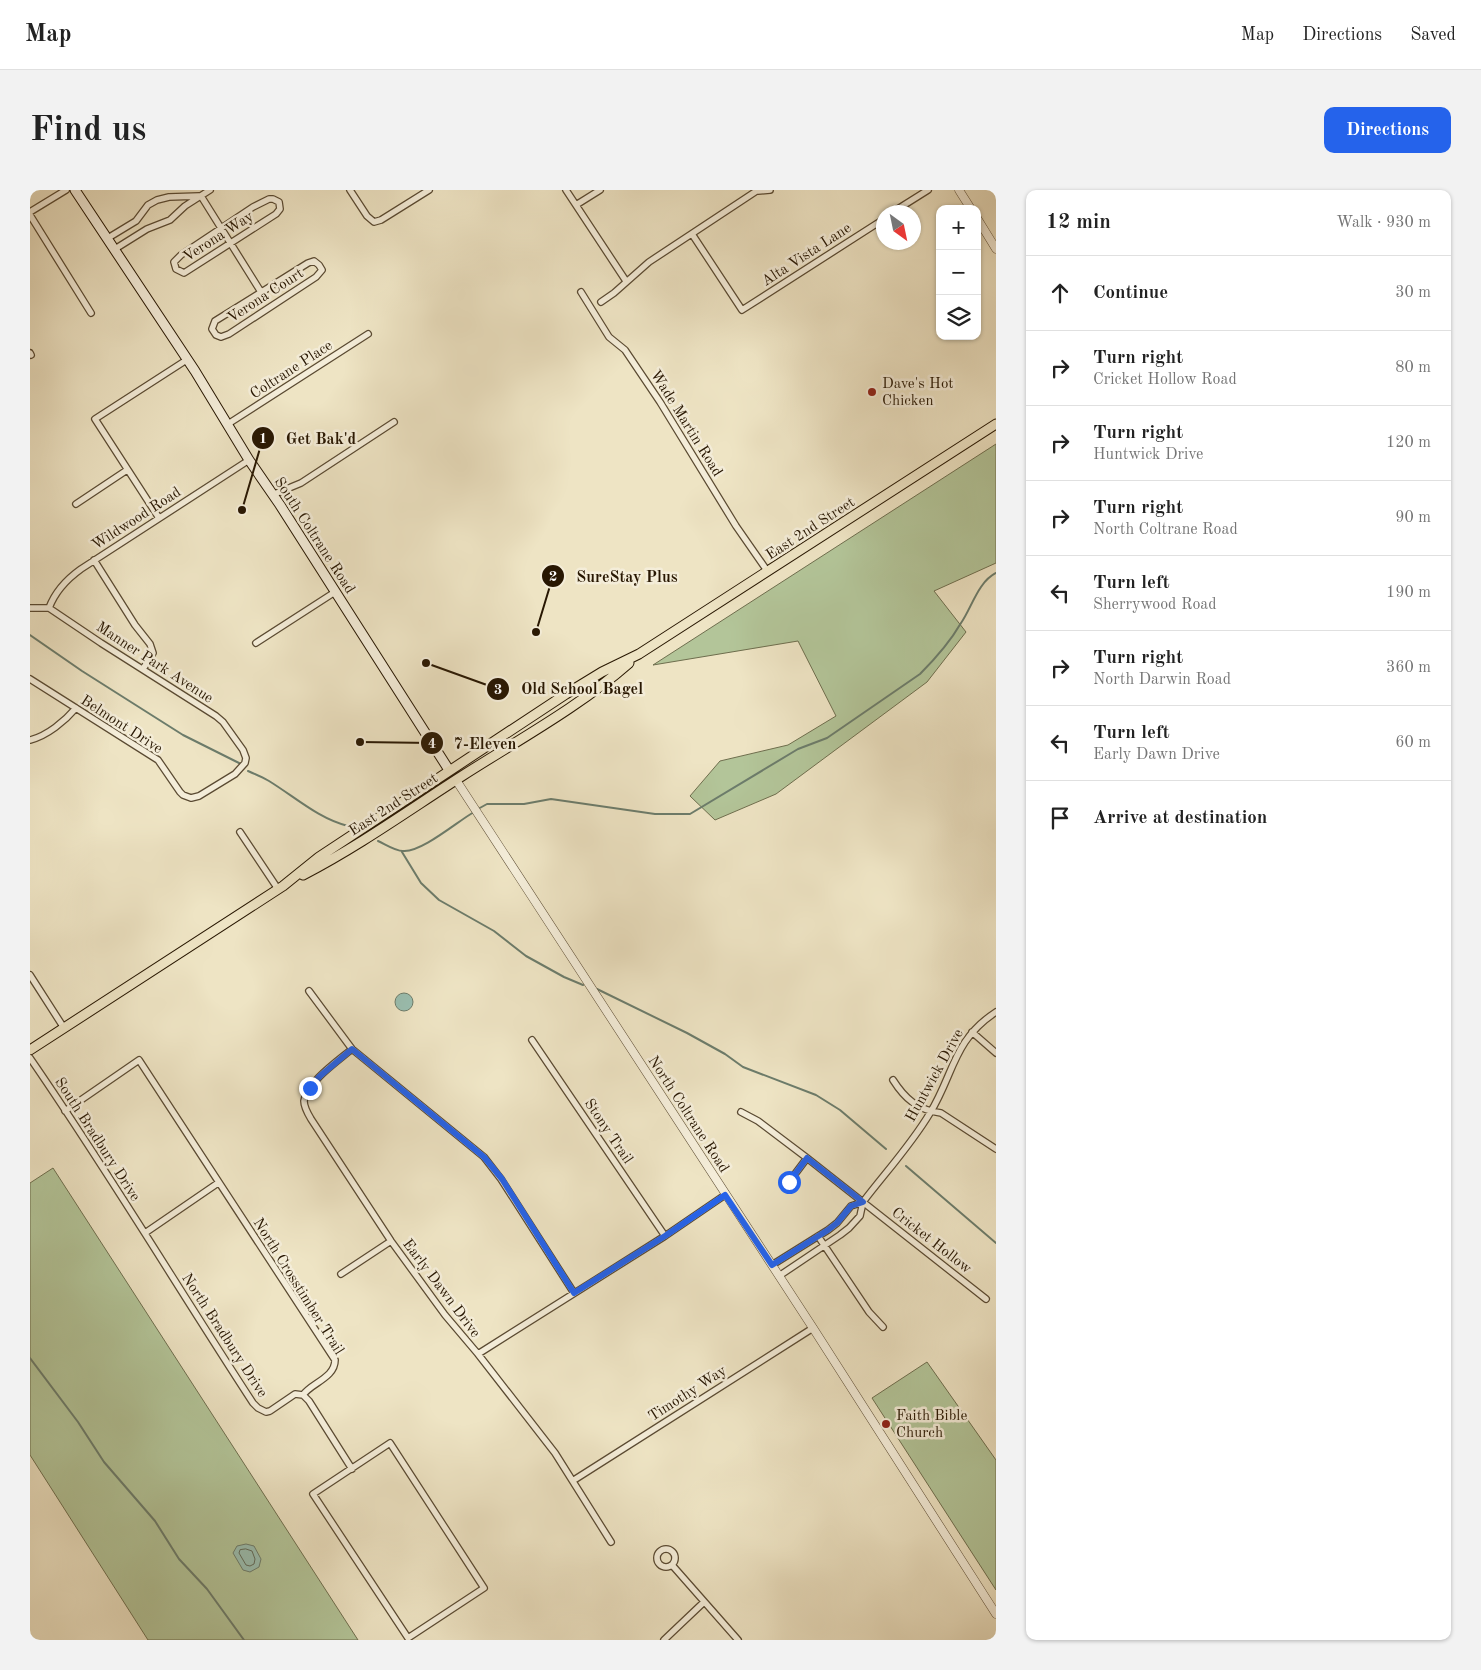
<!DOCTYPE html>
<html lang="en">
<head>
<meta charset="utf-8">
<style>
  body { margin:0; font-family:"Old Standard TT",serif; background:#f2f2f2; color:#222 }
  .controls { position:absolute; right:15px; top:15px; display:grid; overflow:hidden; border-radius:10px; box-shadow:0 1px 4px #0004 }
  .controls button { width:45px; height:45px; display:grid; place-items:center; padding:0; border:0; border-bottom:1px solid #e0e0e0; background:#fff; color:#222; font:25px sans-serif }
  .compass { position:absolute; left:846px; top:15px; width:45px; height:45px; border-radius:50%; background:#fff; box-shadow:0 1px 4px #0004; rotate:147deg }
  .stop { position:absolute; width:15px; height:15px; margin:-11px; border:4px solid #2563eb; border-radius:50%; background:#fff }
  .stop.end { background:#2563eb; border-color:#fff; box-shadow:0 1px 5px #0008 }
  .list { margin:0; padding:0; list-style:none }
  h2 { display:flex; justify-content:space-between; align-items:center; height:65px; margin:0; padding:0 20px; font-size:21px }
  h2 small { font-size:16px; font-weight:400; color:#767676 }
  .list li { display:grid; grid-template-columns:32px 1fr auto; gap:15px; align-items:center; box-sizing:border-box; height:75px; padding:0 20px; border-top:1px solid #e0e0e0 }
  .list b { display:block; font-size:19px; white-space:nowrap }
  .list p { margin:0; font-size:16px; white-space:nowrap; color:#767676 }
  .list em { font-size:16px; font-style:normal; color:#767676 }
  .icon { flex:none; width:28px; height:28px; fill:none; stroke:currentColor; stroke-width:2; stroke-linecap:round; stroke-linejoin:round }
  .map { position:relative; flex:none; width:966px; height:1450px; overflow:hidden; border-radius:10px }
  header { display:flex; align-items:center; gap:30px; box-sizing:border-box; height:70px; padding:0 25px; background:#fff; border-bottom:1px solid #e0e0e0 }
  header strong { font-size:24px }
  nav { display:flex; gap:28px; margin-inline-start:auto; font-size:18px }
  .intro { display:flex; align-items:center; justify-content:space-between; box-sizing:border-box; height:120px; padding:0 30px }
  h1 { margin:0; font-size:35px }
  .button { padding:12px 22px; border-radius:10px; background:#2563eb; color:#fff; font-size:18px; font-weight:700 }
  main { display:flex; gap:30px; padding:0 30px }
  aside { flex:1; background:#fff; border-radius:10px; box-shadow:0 1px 4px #0004 }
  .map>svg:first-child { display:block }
</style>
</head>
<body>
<header>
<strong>Map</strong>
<nav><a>Map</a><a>Directions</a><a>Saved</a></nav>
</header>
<div class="intro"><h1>Find us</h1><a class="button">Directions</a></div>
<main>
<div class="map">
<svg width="966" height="1450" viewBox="0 0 966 1450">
  <rect width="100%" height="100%" fill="#eee4c4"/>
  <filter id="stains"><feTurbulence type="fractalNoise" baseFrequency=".004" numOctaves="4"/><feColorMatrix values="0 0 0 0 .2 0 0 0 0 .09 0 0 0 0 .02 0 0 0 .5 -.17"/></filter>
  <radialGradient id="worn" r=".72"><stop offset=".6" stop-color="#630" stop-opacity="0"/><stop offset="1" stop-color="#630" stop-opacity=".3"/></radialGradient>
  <path fill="#b3c599" stroke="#6e6e4e" d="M966 254V373L904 401 936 442 897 492 746 604 685 630 660 606 690 571 758 555 806 526 768 451 623 475Z
    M23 978 328 1450H118L0 1265V993Z
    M897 1172 966 1270V1400L842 1208Z"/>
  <path fill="#9abfb1" stroke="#6c7c6b" d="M365 812a9 9 0 1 1 18 0a9 9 0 1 1-18 0Z
    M216 1354 224 1356 231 1369 229 1377 220 1382 213 1380 203 1363 207 1356Z"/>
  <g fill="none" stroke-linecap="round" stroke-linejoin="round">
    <path stroke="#616b5a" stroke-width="1" d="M216 1359 222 1361 225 1369 224 1374 220 1376 216 1375 209 1363 210 1360Z"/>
    <path stroke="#6c7c6b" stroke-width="2" d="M0 445 52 481 153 545 209 573
      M218 581C225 584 232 587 239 591 265 607 289 629 318 636
      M448 619 457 614H494L521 609 625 624H660L768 559 797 548 890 484C905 469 920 452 931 433 942 417 948 392 966 383
      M348 651C355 654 365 661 373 661 391 663 428 631 444 622
      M372 662 391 693 409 710 464 741 496 766 534 787 553 795
      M567 799 657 843 695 864 713 877 786 905 810 920 856 959
      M876 976 966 1053
      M0 1168 48 1232 74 1272 125 1331 149 1369 177 1399 214 1450"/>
    <defs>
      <path id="minor" d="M320 0 337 26 344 32 351 30 399 0
        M536 0 596 91
        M728 1 740 0
        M171 6 231 102
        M239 9H243L249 12 250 19 246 24 154 83 146 79 144 72 151 65 223 17Z
        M546 15 570 0
        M0 22 36 0
        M863 22 898 0
        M0 25 61 123
        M662 44 712 120 854 29
        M78 48 106 31 118 15 127 10 139 7 169 6
        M85 59 117 39 140 30 155 16 180 0
        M284 71 289 75 292 80 286 87 199 144 191 147 186 145 182 139 185 131 278 73Z
        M551 102 579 147 595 160 630 212 706 336 738 382
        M571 112 584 103 619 72 728 0
        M0 163 1 165
        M198 234 338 144
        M242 305 271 293 364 232
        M46 314 97 280
        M129 328 65 229 158 169
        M64 370 105 435 120 454 123 463 113 479
        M0 418H19L71 453 186 526 193 532 213 560 216 568 215 573 205 584 169 606 161 608 153 605 150 602 128 570 0 489
        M19 418C25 402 37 389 51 379L219 270
        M226 453 305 402
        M0 550C17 546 35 531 46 518
        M210 642 248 699
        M0 785 34 838
        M279 801 322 859 454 967 471 989 544 1103
        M942 842 966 863
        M502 850 635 1046
        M322 859C309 870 276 893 274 911 274 917 278 924 281 929L361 1051 415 1125 448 1164 525 1263 581 1352
        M0 868C78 981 148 1098 223 1213L228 1218 236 1222 240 1221 265 1204 273 1205 279 1211 322 1279
        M863 890C875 909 888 920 911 923L966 959
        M35 921 109 870 305 1170C305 1188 281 1193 273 1205
        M711 922 728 931 777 968 956 1109
        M759 992 777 968
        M115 1043 188 993
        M788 1046 839 1122 853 1137
        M742 1075 798 1040 807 1033 821 1016 833 1012
        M311 1084 361 1051
        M749 1086 810 1045 819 1038 830 1026 833 1012C855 983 881 955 900 923 924 884 923 850 966 822
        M448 1164 635 1046 695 1005
        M360 1253 454 1398 378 1448 283 1304Z
        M544 1290 783 1138
        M627 1368a9 9 0 1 1 18 0a9 9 0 1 1-18 0Z
        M642 1375 708 1450
        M634 1450 674 1412"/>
      <path id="tertiary" d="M929 0 941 19
        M947 28 966 59
        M426 590 783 1138 966 1424"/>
      <path id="secondary" d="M45 0 165 181 219 270 250 315 419 580"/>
      <path id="primary" d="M273 685C329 656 379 620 432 586 488 550 549 517 599 473
        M0 860 253 696 289 667 536 504 572 482 609 464 966 234"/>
    </defs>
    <use href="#minor" stroke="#5a4a32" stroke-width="8"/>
    <use href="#tertiary" stroke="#5a4a32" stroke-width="9"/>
    <use href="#secondary" stroke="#281702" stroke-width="11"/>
    <use href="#primary" stroke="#281702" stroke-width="11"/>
    <use href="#minor" stroke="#f4edd9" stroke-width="5.5"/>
    <use href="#tertiary" stroke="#f4edd9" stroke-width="8"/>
    <use href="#secondary" stroke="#f4edd9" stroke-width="9"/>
    <use href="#primary" stroke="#eee4c4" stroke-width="9"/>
  </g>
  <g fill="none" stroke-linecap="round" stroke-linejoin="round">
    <path stroke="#2563eb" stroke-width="6" d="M280 898 290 886 322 859 454 967 472 989 544 1103 635 1046 695 1005 742 1075 798 1040 807 1033 821 1016 833 1012 777 968 759 992"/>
  </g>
  <g fill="#8f2418" stroke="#f4edd9" stroke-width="2">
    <circle cx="842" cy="202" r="5"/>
    <circle cx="856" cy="1234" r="5"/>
  </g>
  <g text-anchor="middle" stroke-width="5" stroke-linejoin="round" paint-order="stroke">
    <g font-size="15" fill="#281702" stroke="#f4edd9">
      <text transform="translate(188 46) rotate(-33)" y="5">Verona Way</text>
      <text transform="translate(776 64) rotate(-33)" y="5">Alta Vista Lane</text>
      <text transform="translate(235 105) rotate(-33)" y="5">Verona Court</text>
      <text transform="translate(261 179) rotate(-33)" y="5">Coltrane Place</text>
      <text transform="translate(657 233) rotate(58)" y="5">Wade Martin Road</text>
      <text transform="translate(106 328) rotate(-33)" y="5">Wildwood Road</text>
      <text transform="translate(780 338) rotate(-33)" y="5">East 2nd Street</text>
      <text transform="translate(285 345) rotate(57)" y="5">South Coltrane Road</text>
      <text transform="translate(125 472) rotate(33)" y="5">Manner Park Avenue</text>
      <text transform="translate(92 534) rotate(33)" y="5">Belmont Drive</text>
      <text transform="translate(363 614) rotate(-33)" y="5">East 2nd Street</text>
      <text transform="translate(904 885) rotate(-61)" y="5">Huntwick Drive</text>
      <text transform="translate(659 924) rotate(57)" y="5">North Coltrane Road</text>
      <text transform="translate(579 941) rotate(56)" y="5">Stony Trail</text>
      <text transform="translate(68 949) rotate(57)" y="5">South Bradbury Drive</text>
      <text transform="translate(902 1050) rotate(38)" y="5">Cricket Hollow</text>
      <text transform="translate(269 1096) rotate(58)" y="5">North Crosstimber Trail</text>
      <text transform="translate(412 1098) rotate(53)" y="5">Early Dawn Drive</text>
      <text transform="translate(195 1145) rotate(57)" y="5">North Bradbury Drive</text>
      <text transform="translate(657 1203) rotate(-33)" y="5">Timothy Way</text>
    </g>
    <g font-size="15" fill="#281702" stroke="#f4edd9" text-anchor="start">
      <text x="852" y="198">Dave's Hot<tspan x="852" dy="17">Chicken</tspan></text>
      <text x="866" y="1230">Faith Bible<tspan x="866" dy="17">Church</tspan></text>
    </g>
  </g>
  <path fill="none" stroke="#281702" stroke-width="2" d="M212 320L233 248M506 442L523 386M396 473L468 499M330 552L402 553"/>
  <g fill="#281702" stroke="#f4edd9" stroke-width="2">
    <circle cx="212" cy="320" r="5"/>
    <circle cx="506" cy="442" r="5"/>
    <circle cx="396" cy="473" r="5"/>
    <circle cx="330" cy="552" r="5"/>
    <circle cx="233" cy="248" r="12"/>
    <circle cx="523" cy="386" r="12"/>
    <circle cx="468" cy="499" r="12"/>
    <circle cx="402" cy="553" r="12"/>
  </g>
  <g font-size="15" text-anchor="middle" font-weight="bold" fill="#fff">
    <text x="233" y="253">1</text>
    <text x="523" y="391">2</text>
    <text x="468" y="504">3</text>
    <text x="402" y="558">4</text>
  </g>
  <g font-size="16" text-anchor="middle" font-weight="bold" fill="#281702" stroke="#f4edd9" stroke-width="5" stroke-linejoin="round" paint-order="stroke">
    <text x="291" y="254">Get Bak'd</text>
    <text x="597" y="392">SureStay Plus</text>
    <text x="552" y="504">Old School Bagel</text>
    <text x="455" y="559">7-Eleven</text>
  </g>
  <rect width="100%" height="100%" filter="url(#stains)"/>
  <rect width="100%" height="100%" fill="url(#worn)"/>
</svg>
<div class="controls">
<button>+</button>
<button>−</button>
<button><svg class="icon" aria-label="layers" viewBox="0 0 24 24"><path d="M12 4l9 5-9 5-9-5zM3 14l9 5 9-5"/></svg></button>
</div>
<svg class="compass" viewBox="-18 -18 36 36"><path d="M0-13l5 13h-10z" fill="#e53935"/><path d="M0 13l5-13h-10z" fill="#767676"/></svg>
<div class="stop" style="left:759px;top:992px"></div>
<div class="stop end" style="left:280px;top:898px"></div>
</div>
<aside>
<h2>12 min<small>Walk · 930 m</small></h2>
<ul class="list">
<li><svg class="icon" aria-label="ahead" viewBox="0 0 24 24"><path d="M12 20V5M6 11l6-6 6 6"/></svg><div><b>Continue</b></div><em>30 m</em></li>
<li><svg class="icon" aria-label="right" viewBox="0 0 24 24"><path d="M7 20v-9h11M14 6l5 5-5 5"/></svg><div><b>Turn right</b><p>Cricket Hollow Road</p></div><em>80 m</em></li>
<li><svg class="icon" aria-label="right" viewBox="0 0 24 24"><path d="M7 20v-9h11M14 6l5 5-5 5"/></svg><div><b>Turn right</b><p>Huntwick Drive</p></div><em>120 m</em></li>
<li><svg class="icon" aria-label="right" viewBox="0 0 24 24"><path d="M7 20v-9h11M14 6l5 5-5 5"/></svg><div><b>Turn right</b><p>North Coltrane Road</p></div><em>90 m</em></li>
<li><svg class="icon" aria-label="left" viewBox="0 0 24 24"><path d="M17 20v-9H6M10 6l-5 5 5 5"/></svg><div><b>Turn left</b><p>Sherrywood Road</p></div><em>190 m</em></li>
<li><svg class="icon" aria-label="right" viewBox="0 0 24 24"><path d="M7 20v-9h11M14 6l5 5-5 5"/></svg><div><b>Turn right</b><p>North Darwin Road</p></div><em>360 m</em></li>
<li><svg class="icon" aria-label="left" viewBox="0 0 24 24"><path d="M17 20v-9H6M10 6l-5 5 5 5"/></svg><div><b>Turn left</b><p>Early Dawn Drive</p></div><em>60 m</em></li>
<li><svg class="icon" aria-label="arrive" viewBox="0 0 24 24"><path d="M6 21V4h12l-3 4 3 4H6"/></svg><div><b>Arrive at destination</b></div></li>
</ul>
</aside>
</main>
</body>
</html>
